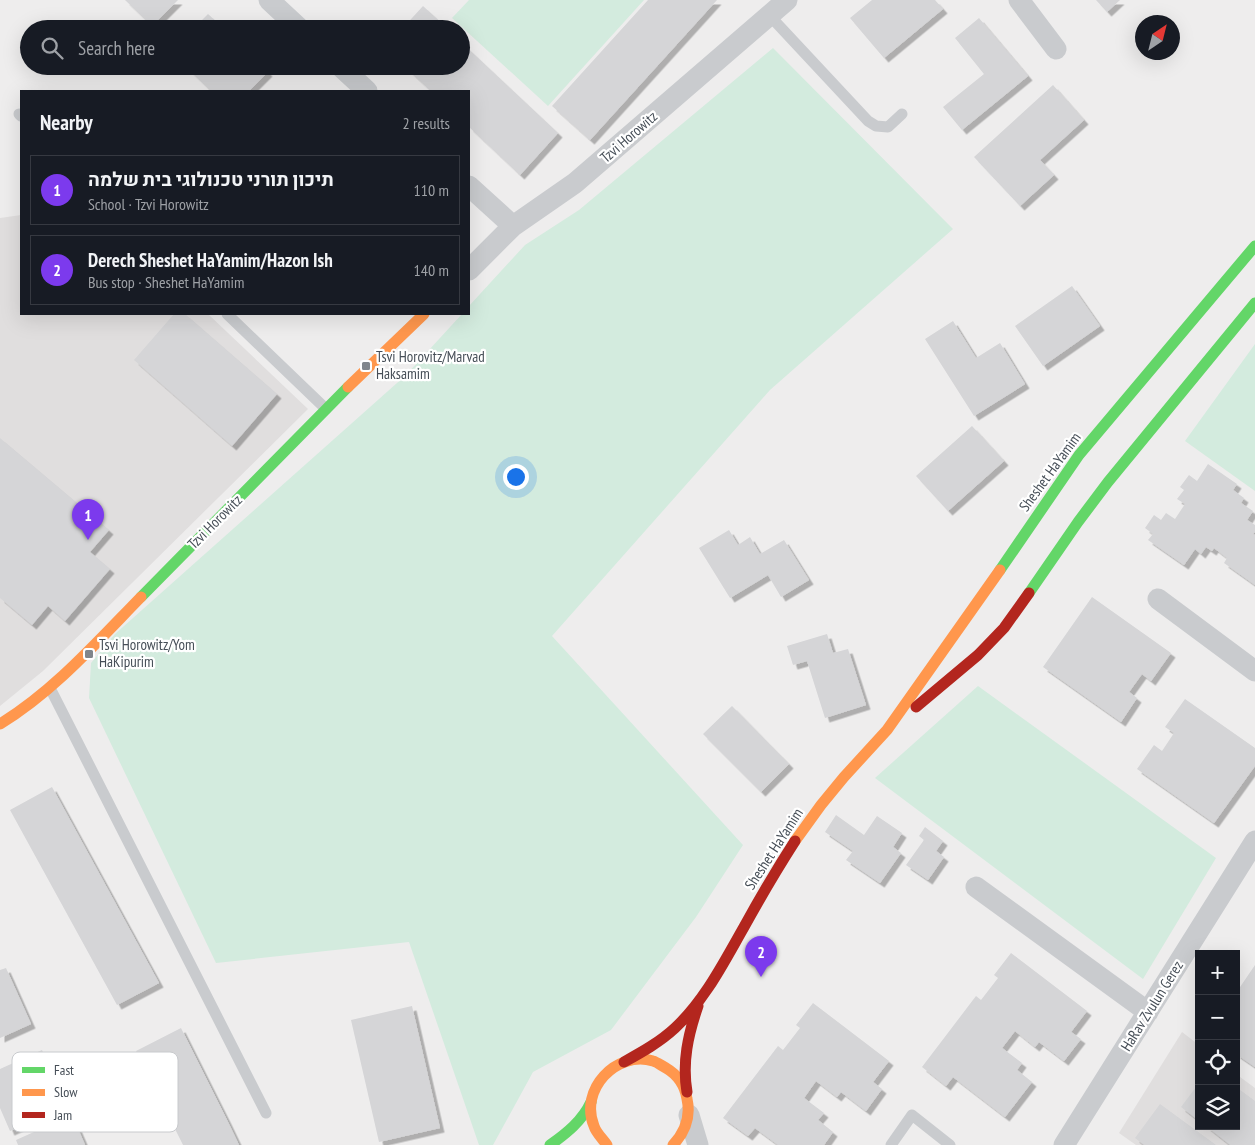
<!DOCTYPE html>
<html lang="en">
<head>
<meta charset="utf-8">
<style>
  body { margin:0; font-family:"PT Sans Narrow",Heebo,sans-serif; background:#242831; color:#f1f3f6 }
  .controls { position:absolute; right:15px; bottom:15px; display:grid; overflow:hidden; border-radius:0px; box-shadow:0 5px 20px #0002 }
  .controls button { width:45px; height:45px; display:grid; place-items:center; padding:0; border:0; border-bottom:1px solid #363941; background:#171b24; color:#f1f3f6; font:25px sans-serif }
  .compass { position:absolute; left:1135px; top:15px; width:45px; height:45px; border-radius:50%; background:#171b24; box-shadow:0 5px 20px #0002; rotate:35deg }
  .you { position:absolute; left:515px; top:476px; width:18px; height:18px; margin:-12px; border:4px solid #fff; border-radius:50%; background:#1a73e8; box-shadow:0 0 0 8px #1a73e833 }
  .badge { display:grid; place-items:center; width:32px; height:32px; border-radius:50%; background:#7c3aed; color:#fff; font-size:16px; font-weight:700 }
  .pin { position:absolute; translate:-50% -41px; filter:drop-shadow(0 1px 2px #0008) }
  .pin::after { content:''; position:absolute; top:26px; width:18px; height:15px; background:inherit; clip-path:polygon(0 0,100% 0,50% 100%) }
  .list { margin:0; padding:0; list-style:none }
  h2 { display:flex; justify-content:space-between; align-items:center; height:65px; margin:0; padding:0 20px; font-size:21px }
  h2 small { font-size:16px; font-weight:400; color:#9ea1a6 }
  .list li { display:grid; grid-template-columns:32px 1fr auto; gap:15px; align-items:center; box-sizing:border-box; height:70px; margin:0 10px 10px; padding:0 10px; border:1px solid #363941; border-radius:0px }
  .list b { display:block; font-size:19px; white-space:nowrap }
  .list p { margin:0; font-size:16px; white-space:nowrap; color:#9ea1a6 }
  .list em { font-size:16px; font-style:normal; color:#9ea1a6 }
  .icon { flex:none; width:28px; height:28px; fill:none; stroke:currentColor; stroke-width:2; stroke-linecap:round; stroke-linejoin:round }
  .map { position:relative; flex:none; width:1255px; height:1145px; overflow:hidden }
  .search { position:absolute; background:#171b24; box-shadow:0 5px 20px #0002; left:20px; top:20px; width:450px; height:55px; display:flex; align-items:center; gap:12px; box-sizing:border-box; padding:0 18px; border-radius:28px; color:#9ea1a6; font-size:19px }
  .panel { position:absolute; background:#171b24; box-shadow:0 5px 20px #0002; left:20px; top:90px; width:450px; height:225px; border-radius:0px }
  .map>svg:first-child { display:block }
</style>
</head>
<body>
<div class="map">
<svg width="1255" height="1145" viewBox="0 0 1255 1145">
  <defs>
    <filter id="shadow"><feDropShadow dx="4.5" dy="4.5" stdDeviation="0" flood-color="#0004"/></filter>
  </defs>
  <rect width="100%" height="100%" fill="#eeeded"/>
  <path fill="#e0dede" d="M21 215V314H208L308 409 43 671 0 706V218Z
    M1182 1032 1199 1045V1126H1236V1074L1255 1088V1145H1136L1119 1133Z"/>
  <path fill="#d3ebde" d="M469 0H644L548 106 452 18Z
    M773 48 953 229 770 390 552 636 743 845 696 917 611 1030 533 1072 493 1145H479L409 942 216 963 89 698 91 663 115 634 406 375 462 314H469V306L525 245 579 210Z
    M1255 344V491L1185 441Z
    M978 686 1216 858 1143 979 875 778Z"/>
  <path fill="#d5d5d7" filter="url(#shadow)" d="M125 0H178L152 26Z
    M648 0H717L590 140 552 106Z
    M872 0H935L943 9 884 58 850 18Z
    M1096 0H1120L1107 12Z
    M423 6 448 29H402Z
    M208 14 219 24 223 29H193Z
    M979 18 1028 76 962 130 943 107 984 74 955 38Z
    M461 42 558 133 520 175 469 127V91H431L404 66H461Z
    M185 66H262L268 72 249 91H211Z
    M1053 85 1084 120 1040 160 1054 175 1020 206 974 157Z
    M1072 286 1100 326 1043 366 1015 326Z
    M174 314H185L277 394 232 446 134 360Z
    M953 321 976 358 1000 343 1025 384 974 416 925 339Z
    M972 426 1004 461 948 511 916 476Z
    M0 438 109 530 90 552 110 569 65 621 48 606 32 625 0 598Z
    M1208 464 1237 484 1233 490 1244 498 1241 503 1253 511 1247 520 1255 525V532L1253 534 1255 535V585L1224 563 1227 558 1214 548 1212 551 1206 547 1201 554 1195 549 1184 565 1148 540 1153 534 1145 528 1154 515 1161 520 1166 513 1175 519 1185 504 1177 499 1184 490 1180 487 1189 475 1197 481Z
    M729 530 738 545 750 537 760 554 784 540 809 580 781 597 768 575 730 598 699 548Z
    M1092 597 1171 653 1151 681 1142 674 1129 692 1137 698 1121 722 1043 667Z
    M827 634 833 653 848 649 866 705 825 718 807 661 793 665 787 646Z
    M1185 699 1255 748V766L1214 823 1137 769 1154 745 1162 751 1174 733 1165 727Z
    M732 706 789 764 761 792 703 734Z
    M52 787 159 983 117 1005 10 810Z
    M836 815 864 835 877 816 902 833 893 847 901 853 880 883 846 860 853 851 825 832Z
    M925 827 943 841 936 851 944 857 928 880 906 865 924 840 919 836Z
    M1011 953 1087 1011 1071 1032 1081 1039 1064 1061 1039 1042 1035 1047 1015 1031 1002 1048 1022 1063 1017 1070 1032 1082 1005 1117 953 1077 946 1086 922 1067 976 996 981 1000 998 978 994 975Z
    M1255 965V1067L1236 1054V993Z
    M6 968 31 1024 0 1038V970Z
    M813 1003 889 1061 873 1082 882 1089 866 1111 841 1092 837 1097 816 1081 804 1098 824 1113 818 1120 833 1132 824 1145H778L755 1128 748 1136 723 1118 778 1046 783 1050 800 1028 796 1025Z
    M412 1006 440 1128 379 1142 351 1020Z
    M181 1028 227 1120 239 1145H183L136 1051Z
    M42 1050 67 1106 10 1131 0 1108V1069Z
    M1199 1083V1121L1181 1107Z
    M1236 1087 1255 1101V1145H1230L1206 1126H1236Z
    M1160 1104 1216 1145H1144L1135 1138Z
    M72 1115 85 1145H18L16 1140Z"/>
  <g fill="none" stroke-linecap="round" stroke-linejoin="round">
    <path stroke="#c9cbce" stroke-width="11" d="M770 16 868 121 876 126 888 127 902 114
      M19 114 21 116
      M227 314 326 409
      M50 688 266 1113
      M891 1145 912 1115 950 1145"/>
    <path stroke="#c9cbce" stroke-width="21" d="M269 0 300 29
      M1019 0 1056 49
      M340 66 367 91
      M469 186 513 226
      M469 270 513 226 575 183 787 0
      M1158 599 1255 671
      M976 887 1148 1012
      M689 1115 698 1145
      M1064 1145 1255 841"/>
    <path stroke="#63d668" stroke-width="11" d="M1000 570 1079 455 1255 246
      M1029 593 1078 522 1108 482 1255 303
      M141 597 348 387
      M550 1145C567 1133 582 1121 591 1102"/>
    <path stroke="#ff974d" stroke-width="11" d="M348 387 424 314
      M0 724C54 691 97 642 141 597
      M795 841 821 805 844 777 887 730 1000 570
      M607 1145C603 1139 596 1133 594 1126 579 1090 616 1050 653 1061 657 1062 662 1066 666 1068 678 1075 685 1086 687 1099 691 1117 685 1132 673 1145"/>
    <path stroke="#b3261e" stroke-width="11" d="M916 707 978 655 1004 628 1029 593
      M624 1062C642 1052 660 1042 675 1028 705 1000 724 962 744 927 760 898 777 869 795 841
      M687 1092C682 1062 688 1035 698 1006"/>
  </g>
  <g fill="#81868c" stroke="#fff" stroke-width="2">
    <rect x="361" y="361" width="10" height="10" rx="2.5"/>
    <rect x="84" y="649" width="10" height="10" rx="2.5"/>
  </g>
  <g text-anchor="middle" stroke-width="4.5" stroke-linejoin="round" paint-order="stroke">
    <g font-size="15" fill="#464e57" stroke="#fff">
      <text transform="translate(629 137) rotate(-41)" y="5">Tzvi Horowitz</text>
      <text transform="translate(1050 472) rotate(-54)" y="5">Sheshet HaYamim</text>
      <text transform="translate(215 522) rotate(-45)" y="5">Tzvi Horowitz</text>
      <text transform="translate(774 849) rotate(-57)" y="5">Sheshet HaYamim</text>
      <text transform="translate(1152 1006) rotate(-58)" y="5">HaRav Zvulun Gerez</text>
    </g>
    <g font-size="15" fill="#464e57" stroke="#fff" text-anchor="start">
      <text x="376" y="362">Tsvi Horovitz/Marvad<tspan x="376" dy="17">Haksamim</tspan></text>
      <text x="99" y="650">Tsvi Horowitz/Yom<tspan x="99" dy="17">HaKipurim</tspan></text>
    </g>
  </g>
  <rect x="12" y="1052" width="166" height="80" rx="8" fill="#fff" stroke="#c8cacd" stroke-width="1"/>
  <rect x="22" y="1067" width="23" height="6" fill="#63d668"/>
  <rect x="22" y="1089" width="23" height="7" fill="#ff974d"/>
  <rect x="22" y="1112" width="23" height="6" fill="#b3261e"/>
  <g font-size="14" fill="#464e57">
    <text x="54" y="1075">Fast</text>
    <text x="54" y="1097">Slow</text>
    <text x="54" y="1120">Jam</text>
  </g>
</svg>
<div class="controls">
<button>+</button>
<button>−</button>
<button><svg class="icon" aria-label="locate" viewBox="0 0 24 24"><circle cx="12" cy="12" r="6"/><path d="M12 2v4M12 18v4M2 12h4M18 12h4"/></svg></button>
<button><svg class="icon" aria-label="layers" viewBox="0 0 24 24"><path d="M12 4l9 5-9 5-9-5zM3 14l9 5 9-5"/></svg></button>
</div>
<svg class="compass" viewBox="-18 -18 36 36"><path d="M0-13l5 13h-10z" fill="#e53935"/><path d="M0 13l5-13h-10z" fill="#9ea1a6"/></svg>
<div class="you"></div>
<div class="pin badge" style="left:88px;top:540px">1</div>
<div class="pin badge" style="left:761px;top:977px">2</div>
<div class="search"><svg class="icon" aria-label="search" viewBox="0 0 24 24"><circle cx="10" cy="10" r="6"/><path d="M15 15l6 6"/></svg>Search here</div>
<section class="panel">
<h2>Nearby<small>2 results</small></h2>
<ul class="list">
<li><span class="badge">1</span><div><b>תיכון תורני טכנולוגי בית שלמה</b><p>School · Tzvi Horowitz</p></div><em>110 m</em></li>
<li><span class="badge">2</span><div><b>Derech Sheshet HaYamim/Hazon Ish</b><p>Bus stop · Sheshet HaYamim</p></div><em>140 m</em></li>
</ul>
</section>
</div>
</body>
</html>
